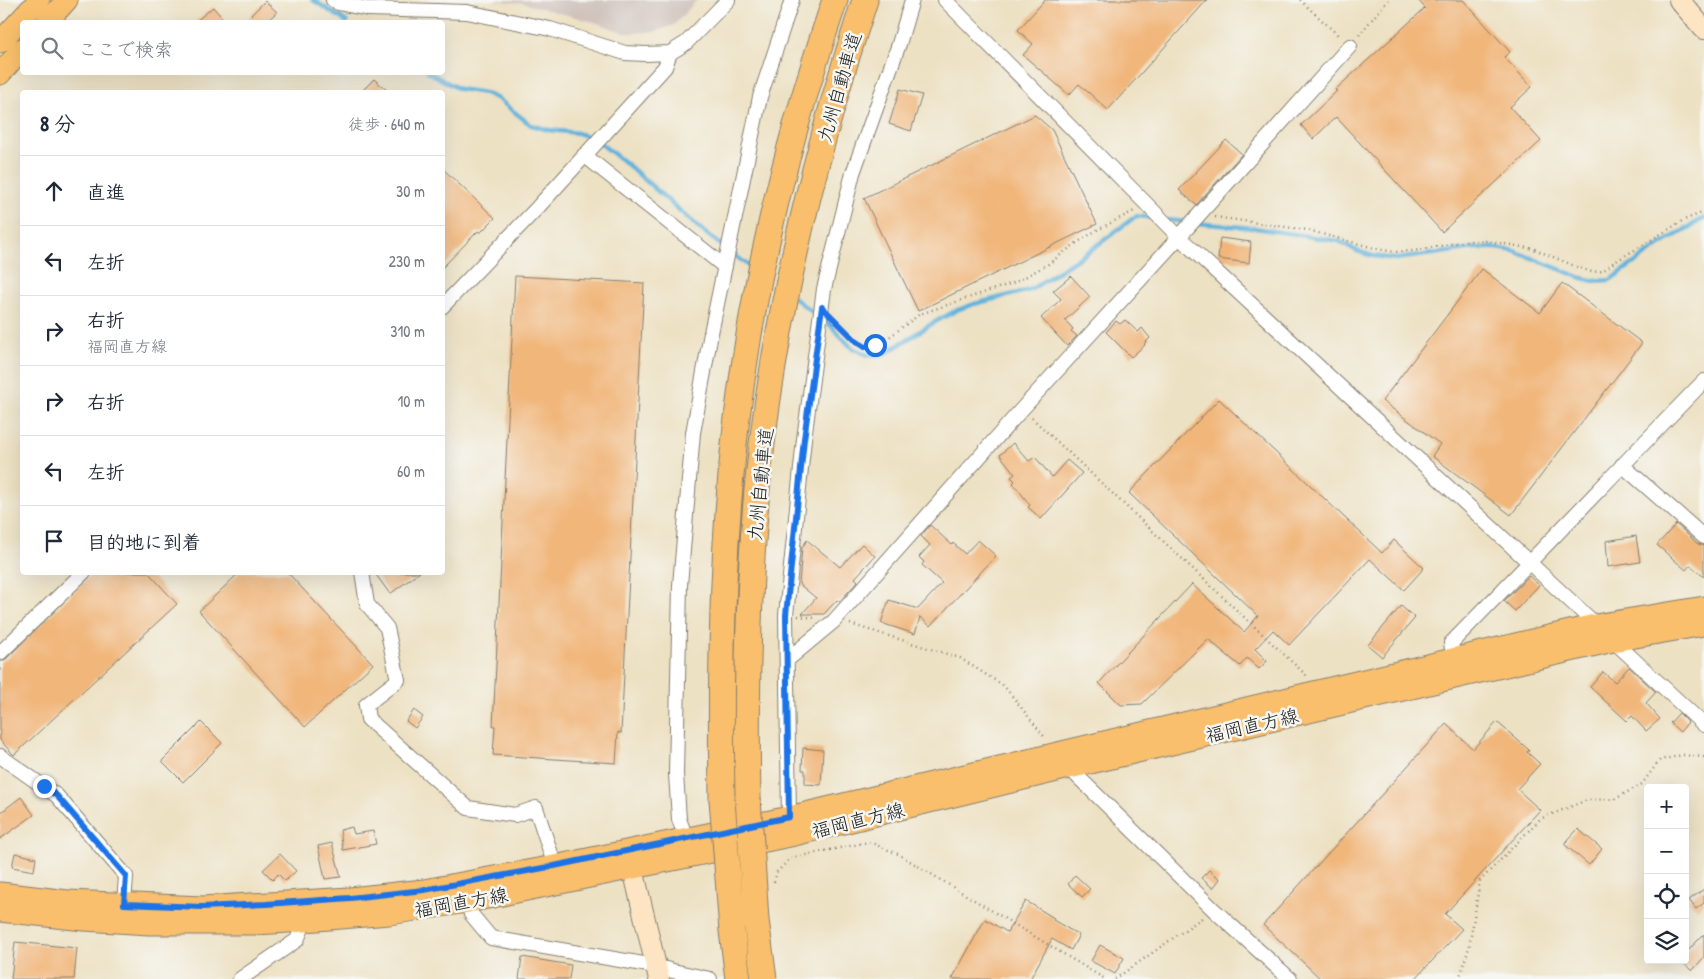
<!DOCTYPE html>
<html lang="ja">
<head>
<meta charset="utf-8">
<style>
  body { margin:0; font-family:"Patrick Hand","Klee One",sans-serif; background:#f2f2f3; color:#1f2937 }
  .controls { position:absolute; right:15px; bottom:15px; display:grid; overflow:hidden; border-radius:5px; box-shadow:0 5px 20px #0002 }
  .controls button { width:45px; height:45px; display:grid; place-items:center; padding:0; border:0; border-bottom:1px solid #e0e1e3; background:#fff; color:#1f2937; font:25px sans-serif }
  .stop { position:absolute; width:15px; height:15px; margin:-11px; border:4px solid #1a73e8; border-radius:50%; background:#fff }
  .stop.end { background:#1a73e8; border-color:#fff; box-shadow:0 1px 5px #0008 }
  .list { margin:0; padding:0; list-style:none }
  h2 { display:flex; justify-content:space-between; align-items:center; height:65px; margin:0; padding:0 20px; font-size:21px }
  h2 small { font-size:16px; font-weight:400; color:#747a83 }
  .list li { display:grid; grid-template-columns:32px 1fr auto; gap:15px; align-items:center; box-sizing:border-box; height:70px; padding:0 20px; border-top:1px solid #e0e1e3 }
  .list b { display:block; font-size:19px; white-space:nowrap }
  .list p { margin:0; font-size:16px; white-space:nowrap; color:#747a83 }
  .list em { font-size:16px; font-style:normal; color:#747a83 }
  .icon { flex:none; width:28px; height:28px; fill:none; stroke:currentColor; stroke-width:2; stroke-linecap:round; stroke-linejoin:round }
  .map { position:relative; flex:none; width:1704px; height:979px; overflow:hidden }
  .search { position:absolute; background:#fff; box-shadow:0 5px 20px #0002; left:20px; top:20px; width:425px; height:55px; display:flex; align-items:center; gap:12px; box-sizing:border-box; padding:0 18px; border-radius:5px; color:#747a83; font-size:19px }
  .panel { position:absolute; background:#fff; box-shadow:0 5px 20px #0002; left:20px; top:90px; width:425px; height:485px; border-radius:5px }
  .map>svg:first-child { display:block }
</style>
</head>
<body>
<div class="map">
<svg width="1704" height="979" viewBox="0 0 1704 979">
  <rect width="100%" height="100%" fill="#f6f6f2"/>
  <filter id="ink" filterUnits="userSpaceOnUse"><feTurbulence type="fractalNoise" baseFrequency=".02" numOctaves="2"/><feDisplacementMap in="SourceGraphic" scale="10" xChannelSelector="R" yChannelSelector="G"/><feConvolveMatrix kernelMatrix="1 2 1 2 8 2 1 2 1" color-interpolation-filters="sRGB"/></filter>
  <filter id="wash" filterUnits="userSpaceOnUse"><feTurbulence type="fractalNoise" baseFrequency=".0096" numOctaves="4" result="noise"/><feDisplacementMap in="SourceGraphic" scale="20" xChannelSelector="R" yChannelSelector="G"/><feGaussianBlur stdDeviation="1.12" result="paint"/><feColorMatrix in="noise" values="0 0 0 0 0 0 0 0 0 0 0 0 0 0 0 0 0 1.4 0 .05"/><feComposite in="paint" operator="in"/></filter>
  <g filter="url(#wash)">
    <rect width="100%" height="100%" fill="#ede1c3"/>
    <path fill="#cec1ba" d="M490 0H697L674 25 654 32 626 33 594 22 522 3Z"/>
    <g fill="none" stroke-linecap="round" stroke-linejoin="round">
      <path stroke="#60b2db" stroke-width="4.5" d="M313 0 347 22
        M428 72 459 89 485 93 498 99 531 125 549 130 578 133 596 140 628 165 704 232 753 269
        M1168 220 1187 222
        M1195 223 1255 228 1339 241 1357 251 1373 256 1396 259 1476 248H1496L1514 251 1579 277 1594 281 1610 280 1660 245 1704 218
        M794 298 831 326 852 348 867 355H883L933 323 957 310 974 304 1030 290 1091 250 1136 216 1155 218"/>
    </g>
    <g id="blocks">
      <path fill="#f1b67a" d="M1045 0H1207L1108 110 1079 84 1069 95 1023 55 1033 44 1018 30Z
        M1418 0H1463L1510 52 1504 57 1532 87 1510 107 1541 141 1442 232 1336 117 1313 139 1301 125 1337 91 1335 90 1425 8Z
        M265 1 277 12 266 22H244Z
        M213 7 226 22H195Z
        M374 79 389 92H361Z
        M900 89 922 95 911 131 889 124Z
        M1035 115 1052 130 1097 224 918 311 864 198Z
        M1226 140 1242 154 1196 205 1179 190Z
        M442 168 495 218 480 233 478 231 442 268Z
        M1220 238 1251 242 1249 263 1218 259Z
        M1482 269 1540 313 1562 283 1642 343 1511 515 1432 456 1440 444 1382 401Z
        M515 276 644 283 621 733 618 732 616 763 493 755 495 726H493Z
        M1071 276 1090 297 1065 320 1073 329 1071 331 1077 336 1067 346 1041 318 1061 299 1053 291Z
        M1125 320 1138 332 1142 328 1150 338 1144 344 1145 345 1131 357 1106 332 1116 321 1120 324Z
        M1219 399 1382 553 1394 540 1424 568 1404 590 1370 559 1289 645 1273 630 1255 649 1267 661 1259 669 1247 658 1240 666 1208 639 1142 704 1121 705 1099 683 1192 584 1244 632 1258 616 1129 493Z
        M1013 443 1029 461 1035 457 1052 477 1067 460 1082 473 1041 519 1028 507 1030 505 1013 483 1015 481 1011 477 1015 474 1000 455Z
        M1676 524 1698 544 1704 546V577L1690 565 1686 570 1657 545Z
        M930 525 952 545 953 543 965 554 978 540 996 556 930 626 920 617 915 634 881 623 889 600 918 609 942 583 922 565 924 562 919 557 930 545 921 536Z
        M1636 536 1640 562 1608 567 1606 541Z
        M807 540 840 567 862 544 875 556 855 578 858 581 839 602 837 600 824 614H802L816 598 799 584 802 548Z
        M94 572H148L177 604 14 755 0 740V662L6 659Z
        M240 572H287L373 664 305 727 199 611Z
        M374 572H420L390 594Z
        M1529 576 1539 585 1515 611 1504 601Z
        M1401 606 1415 618 1382 657 1368 645Z
        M1629 667 1656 692 1646 703 1660 719 1646 731 1632 716 1627 721 1590 687 1603 672 1615 682Z
        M414 710 423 717 415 728 406 721Z
        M1679 713 1688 722 1680 732 1670 723Z
        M201 722 222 743 183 782 162 761Z
        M1497 722 1529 750 1527 752 1540 764 1517 789 1540 810 1445 914 1462 929 1415 979H1321L1263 925 1446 724 1473 749Z
        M803 748 823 750 821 785 805 784V770H802Z
        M21 797 34 815 0 839V813Z
        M352 827 354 834 373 831 376 844 343 850 340 830Z
        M1578 829 1602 849 1589 865 1564 844Z
        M332 843 341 877 325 879 318 846Z
        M15 853 36 858 34 871 12 867Z
        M280 854 296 871 285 881 278 874 273 880 263 870Z
        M1209 870 1220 879 1213 888 1201 878Z
        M1075 875 1090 889 1082 897 1068 884Z
        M1704 889V903L1696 909 1689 900Z
        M1026 901 1054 918 1053 920 1079 935 1071 950 1052 939 1030 979H952L985 919 1007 932Z
        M1704 934V957L1692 971 1680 960H1685V954Z
        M15 942 77 948 74 979H11Z
        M1100 945 1124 958 1115 974 1091 961Z
        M522 957 571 965 569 979H519Z"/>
    </g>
  </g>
  <g filter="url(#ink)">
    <use href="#blocks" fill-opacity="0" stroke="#847e70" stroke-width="1"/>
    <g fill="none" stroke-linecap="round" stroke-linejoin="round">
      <defs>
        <path id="street" d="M333 0 338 3 368 9 467 12 550 29 625 53 645 54 670 53 686 43 728 0
          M945 0 1179 237 1704 725
          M584 155 725 267
          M442 307 538 207 665 67 670 53
          M1622 465 1704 537
          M362 572 367 604 387 628 398 680 366 705 368 719 468 808 515 815 536 808 557 872
          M0 653 84 572
          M1454 659 1451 643C1536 557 1619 468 1704 381
          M787 660 834 621 1022 409 1179 237 1350 46
          M0 756 57 796 126 876 124 904
          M1069 768 1214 910 1290 979
          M789 817 786 615 804 439 824 289 853 173 899 44 912 0
          M686 838 679 819 676 774 680 585 693 433 711 333 760 97 792 0
          M468 902 471 914 491 938 655 966 673 971 710 979
          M240 979 297 940 305 921"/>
        <path id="secondary" d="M1679 0 1704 29
          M629 852 659 979"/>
        <path id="primary" d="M47 22 67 0
          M0 42 39 0
          M0 74 22 49
          M0 893 68 901 202 907 350 898 424 890 554 866 789 817 1595 625 1704 607
          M0 911 84 920 149 924H255L305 921 389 914 468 902 790 836 1069 768 1613 641 1704 625"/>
        <path id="highway" d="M748 798C746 695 748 592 757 489 773 323 813 158 865 0
          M722 799C720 659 722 519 742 380 760 251 793 123 835 0"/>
      </defs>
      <use href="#street" stroke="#847e70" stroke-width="16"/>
      <use href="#secondary" stroke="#847e70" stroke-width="22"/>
      <use href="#primary" stroke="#847e70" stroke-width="23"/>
      <use href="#highway" stroke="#847e70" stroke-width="27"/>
      <path stroke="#847e70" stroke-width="2.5" stroke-dasharray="1 4" stroke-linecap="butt" d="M1300 0 1339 36
        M1359 35 1388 0
        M1215 217 1307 230 1378 249 1395 252 1413 251 1467 241H1488L1534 249 1582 269 1592 272 1603 271 1613 263 1684 220 1704 212
        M834 318 856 341 865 347 875 345 888 338 920 314 1016 282 1050 263 1075 244 1097 230 1134 211
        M1032 418 1307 676
        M798 616 815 618
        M850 624 960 658 1004 686 1046 739
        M774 882 777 872 791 858 869 842 898 854 1105 979
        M1115 979 1202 918
        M1459 979 1469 948 1480 881 1540 819 1587 800 1615 799 1642 784 1660 760 1683 755 1704 757"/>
      <use href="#street" stroke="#fff" stroke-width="14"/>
      <use href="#secondary" stroke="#fde5c4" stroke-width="20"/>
      <use href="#primary" stroke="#f9bf6c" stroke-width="21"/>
      <use href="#highway" stroke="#f9bf6c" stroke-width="25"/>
      <defs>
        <path id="highway-bridge" d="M748 798 756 920 764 979
          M722 799 732 931 738 979"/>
      </defs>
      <use href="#highway-bridge" stroke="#847e70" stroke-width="27" stroke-linecap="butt"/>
      <use href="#highway-bridge" stroke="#f9bf6c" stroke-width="25"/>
    </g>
  </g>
  <g fill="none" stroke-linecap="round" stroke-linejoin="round" filter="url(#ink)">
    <path stroke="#1a73e8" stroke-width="6" d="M44 786 57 796 126 876 124 904 202 907 266 904 350 898 424 890 554 866 789 817 786 615 804 439 822 307 856 341 865 347 875 345"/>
  </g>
  <g text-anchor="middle" stroke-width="5" stroke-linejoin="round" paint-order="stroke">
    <g font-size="19" fill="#1c1c1c" stroke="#f6f6f2">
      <text transform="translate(839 87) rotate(-74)" y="7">九州自動車道</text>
      <text transform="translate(760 484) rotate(-84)" y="7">九州自動車道</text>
      <text transform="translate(1252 725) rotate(-13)" y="7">福岡直方線</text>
      <text transform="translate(858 820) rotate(-14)" y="7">福岡直方線</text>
      <text transform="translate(461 902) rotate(-10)" y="7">福岡直方線</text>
    </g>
  </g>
</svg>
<div class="controls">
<button>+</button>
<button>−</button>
<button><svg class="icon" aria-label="locate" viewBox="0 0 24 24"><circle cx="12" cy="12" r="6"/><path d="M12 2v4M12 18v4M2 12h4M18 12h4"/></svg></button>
<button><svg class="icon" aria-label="layers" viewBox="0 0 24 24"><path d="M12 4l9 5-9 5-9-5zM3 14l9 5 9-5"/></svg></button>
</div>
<div class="stop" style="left:875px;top:345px"></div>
<div class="stop end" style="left:44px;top:786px"></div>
<div class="search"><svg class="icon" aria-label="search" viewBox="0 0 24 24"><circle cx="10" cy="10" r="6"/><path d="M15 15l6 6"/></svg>ここで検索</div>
<section class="panel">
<h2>8 分<small>徒歩 · 640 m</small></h2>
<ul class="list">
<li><svg class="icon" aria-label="ahead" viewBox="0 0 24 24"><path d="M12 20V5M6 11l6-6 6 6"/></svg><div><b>直進</b></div><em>30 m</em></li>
<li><svg class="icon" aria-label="left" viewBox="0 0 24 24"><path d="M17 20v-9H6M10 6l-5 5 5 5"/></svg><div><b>左折</b></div><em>230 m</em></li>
<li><svg class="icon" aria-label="right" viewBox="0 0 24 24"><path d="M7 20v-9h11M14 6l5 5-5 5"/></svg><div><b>右折</b><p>福岡直方線</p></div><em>310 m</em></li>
<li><svg class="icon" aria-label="right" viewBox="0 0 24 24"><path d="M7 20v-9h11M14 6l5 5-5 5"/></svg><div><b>右折</b></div><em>10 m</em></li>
<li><svg class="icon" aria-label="left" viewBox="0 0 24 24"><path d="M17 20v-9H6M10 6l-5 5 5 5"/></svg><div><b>左折</b></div><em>60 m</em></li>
<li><svg class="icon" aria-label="arrive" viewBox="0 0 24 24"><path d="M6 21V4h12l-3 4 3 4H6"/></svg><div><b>目的地に到着</b></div></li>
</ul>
</section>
</div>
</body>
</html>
